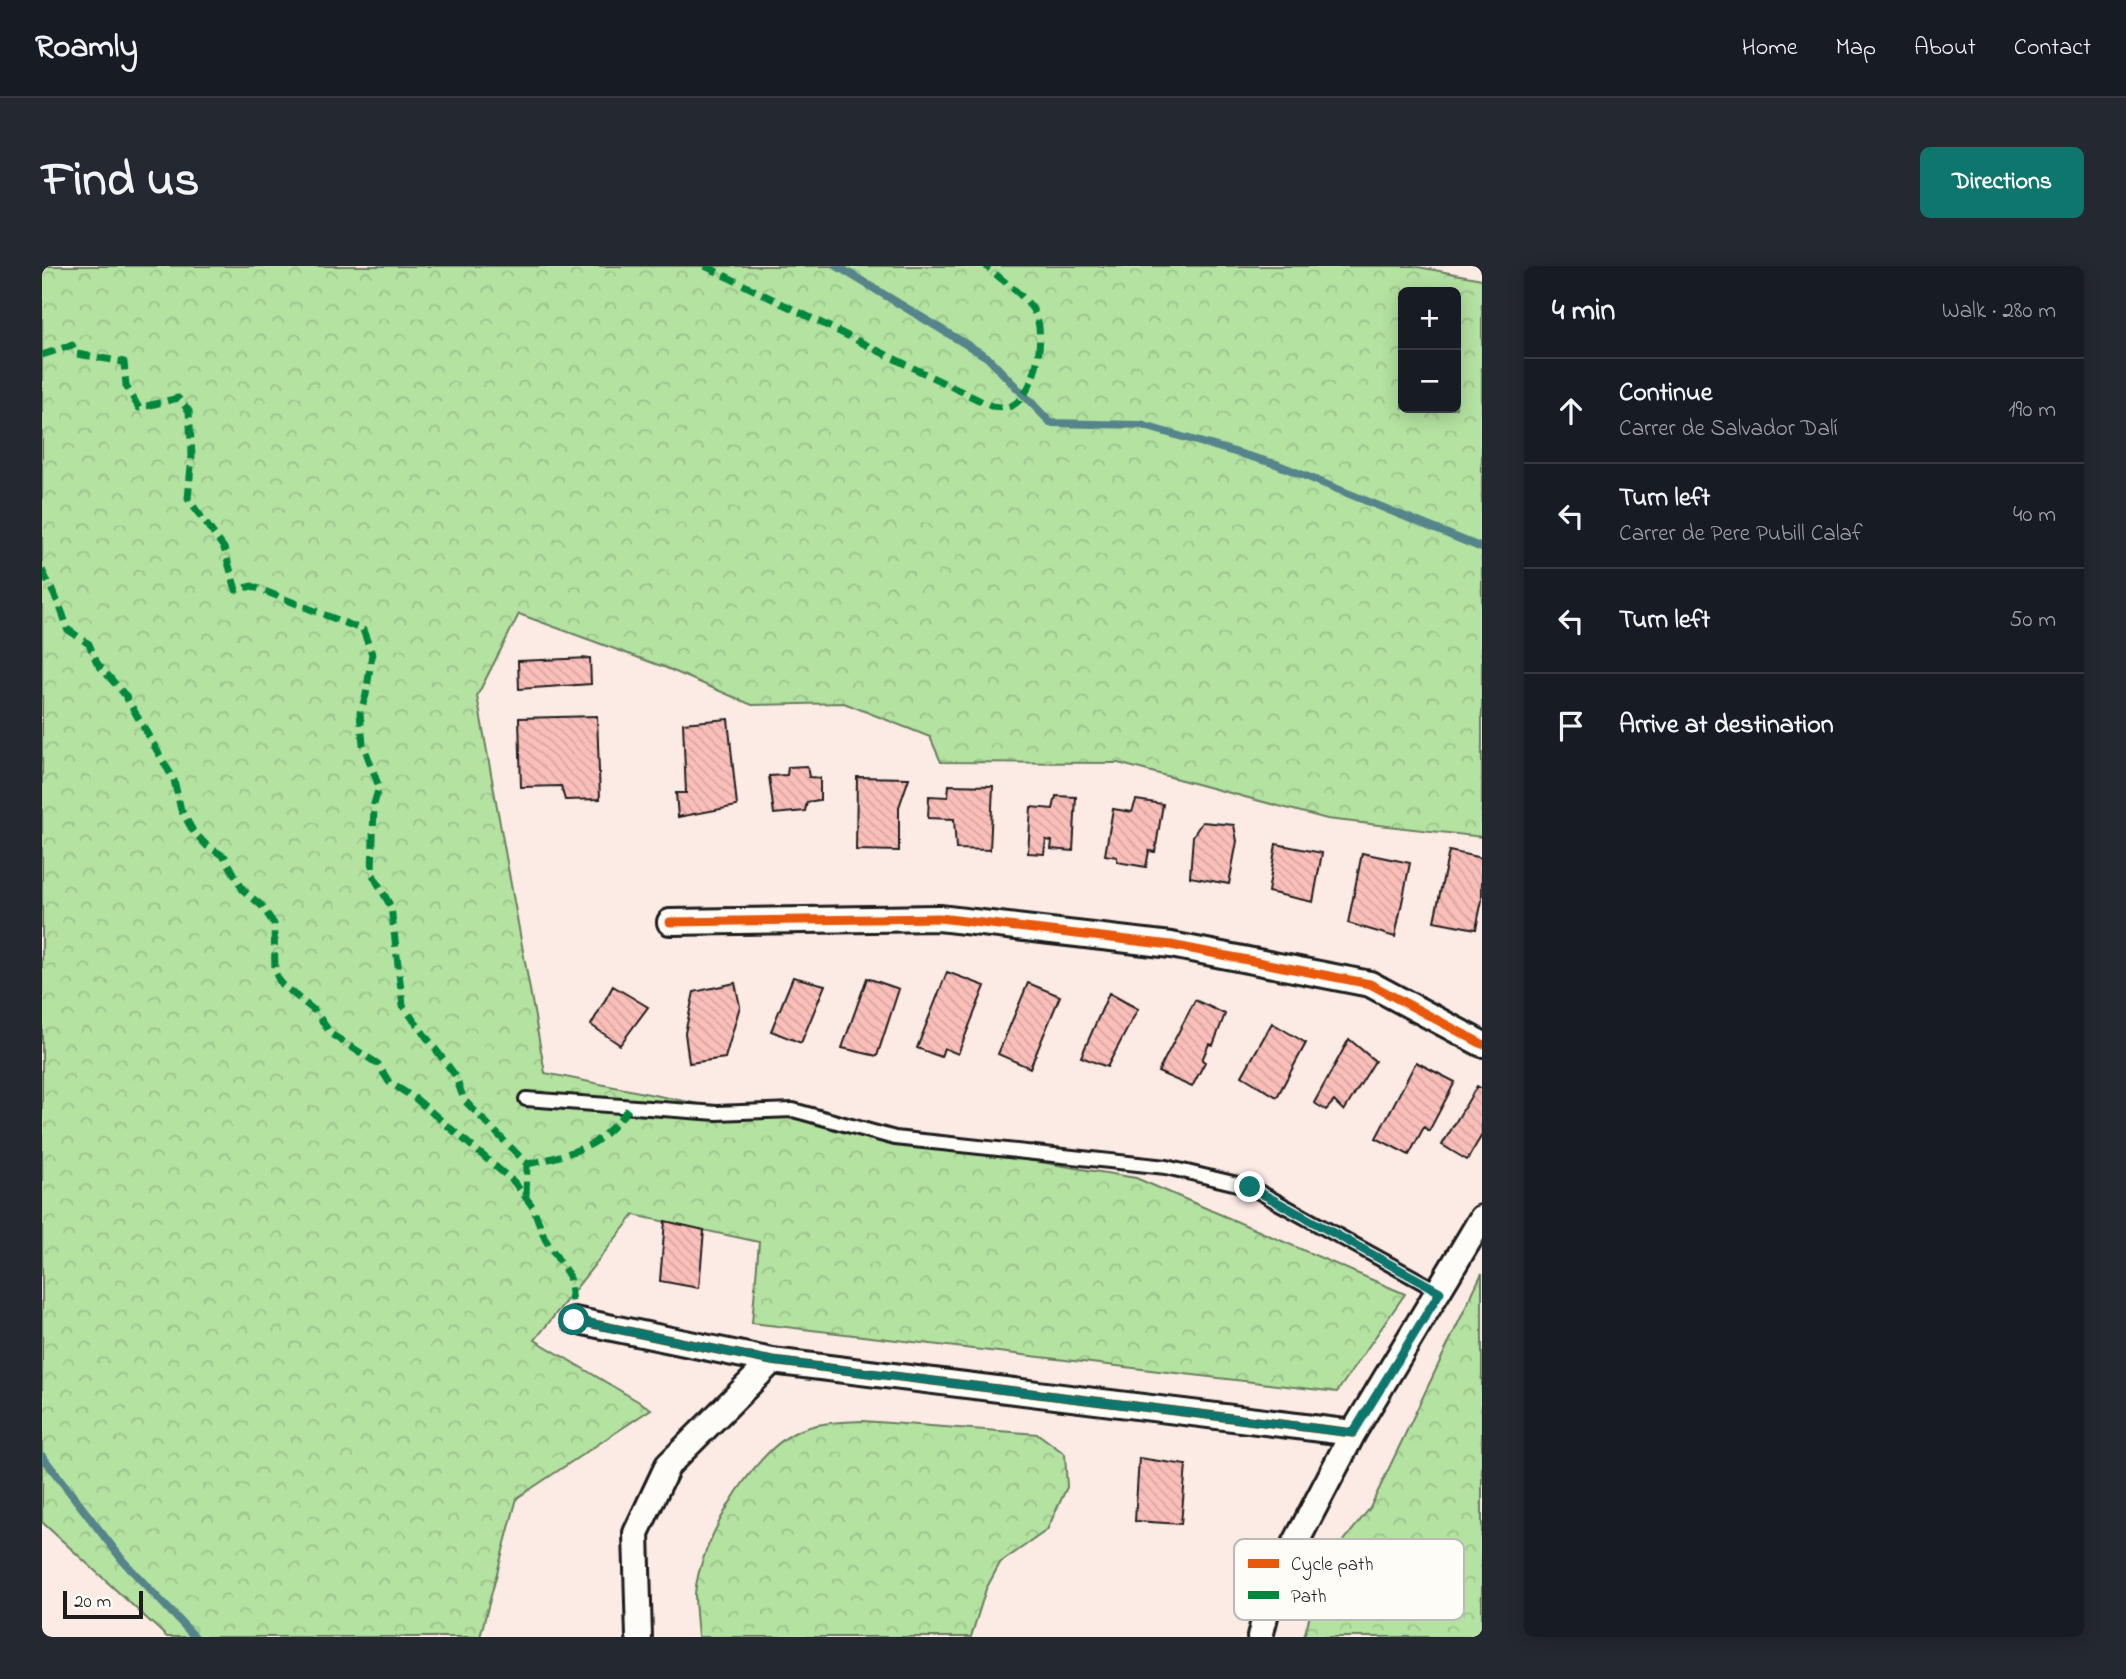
<!DOCTYPE html>
<html lang="en">
<head>
<meta charset="utf-8">
<style>
  body { margin:0; font-family:"Indie Flower",sans-serif; background:#242831; color:#f1f3f6 }
  .controls { position:absolute; right:21px; top:21px; display:grid; overflow:hidden; border-radius:10px; box-shadow:0 4px 18px #0003 }
  .controls button { width:63px; height:63px; display:grid; place-items:center; padding:0; border:0; border-bottom:2px solid #363941; background:#171b24; color:#f1f3f6; font:35px sans-serif }
  .scale { position:absolute; left:21px; bottom:18px; width:80px; box-sizing:border-box; padding-left:7px; border:4px solid #1c1c1c; border-top:0; font-size:19px; line-height:24px; white-space:nowrap; color:#1c1c1c; -webkit-text-stroke:5px #fdfcf7; paint-order:stroke }
  .stop { position:absolute; width:21px; height:21px; margin:-16px; border:5px solid #0f766e; border-radius:50%; background:#fff }
  .stop.end { background:#0f766e; border-color:#fff; box-shadow:0 2px 7px #0008 }
  .list { margin:0; padding:0; list-style:none }
  h2 { display:flex; justify-content:space-between; align-items:center; height:91px; margin:0; padding:0 28px; font-size:30px }
  h2 small { font-size:23px; font-weight:400; color:#9ea1a6 }
  .list li { display:grid; grid-template-columns:46px 1fr auto; gap:21px; align-items:center; box-sizing:border-box; height:105px; padding:0 28px; border-top:2px solid #363941 }
  .list b { display:block; font-size:26px; white-space:nowrap }
  .list p { margin:0; font-size:23px; white-space:nowrap; color:#9ea1a6 }
  .list em { font-size:23px; font-style:normal; color:#9ea1a6 }
  .icon { flex:none; width:38px; height:38px; fill:none; stroke:currentColor; stroke-width:2; stroke-linecap:round; stroke-linejoin:round }
  .map { position:relative; flex:none; width:1440px; height:1371px; overflow:hidden; border-radius:10px }
  header { display:flex; align-items:center; gap:42px; box-sizing:border-box; height:98px; padding:0 35px; background:#171b24; border-bottom:2px solid #363941 }
  header strong { font-size:33px }
  nav { display:flex; gap:38px; margin-inline-start:auto; font-size:24px }
  .intro { display:flex; align-items:center; justify-content:space-between; box-sizing:border-box; height:168px; padding:0 42px }
  h1 { margin:0; font-size:49px }
  .button { padding:18px 32px; border-radius:10px; background:#0f766e; color:#fff; font-size:24px; font-weight:700 }
  main { display:flex; gap:42px; padding:0 42px }
  aside { flex:1; background:#171b24; border-radius:10px; box-shadow:0 4px 18px #0003 }
  .map>svg:first-child { display:block }
</style>
</head>
<body>
<header>
<strong>Roamly</strong>
<nav><a>Home</a><a>Map</a><a>About</a><a>Contact</a></nav>
</header>
<div class="intro"><h1>Find us</h1><a class="button">Directions</a></div>
<main>
<div class="map">
<svg width="1440" height="1371" viewBox="0 0 1440 1371">
  <defs>
    <pattern id="forest-crowns" width="20" height="18" patternUnits="userSpaceOnUse" patternTransform="scale(1.75)"><rect width="20" height="18" fill="#b4e2a1"/><path d="M2 6a3 3 0 1 1 6 0M12 15a3 3 0 1 1 6 0" fill="none" stroke="#9ac18a"/></pattern>
    <pattern id="building-back-hatch" width="6" height="6" patternUnits="userSpaceOnUse" patternTransform="scale(1.75)"><rect width="6" height="6" fill="#fbbfba"/><path d="M-1 5l2 2M0 0l6 6M5-1l2 2" fill="none" stroke="#d7a49f"/></pattern>
  </defs>
  <rect width="100%" height="100%" fill="#fceae5"/>
  <filter id="ink" filterUnits="userSpaceOnUse"><feTurbulence type="fractalNoise" baseFrequency=".0143" numOctaves="2"/><feDisplacementMap in="SourceGraphic" scale="14" xChannelSelector="R" yChannelSelector="G"/><feConvolveMatrix kernelMatrix="1 2 1 2 8 2 1 2 1" color-interpolation-filters="sRGB"/></filter>
  <g filter="url(#ink)">
    <path fill="url(#forest-crowns)" stroke="#687f5e" stroke-width="2" fill-rule="evenodd" d="M0 0H1371L1440 13V571L1285 553 1076 497 899 496 888 471 802 437 710 439 622 401 477 348 435 430 503 807 711 849 751 844 853 872 1094 912 1363 1028 1295 1126 710 1057 717 976 592 949 493 1074 609 1143 475 1232 438 1371H125L0 1256ZM1361 26H1414V142H1361Z
      M1440 1007V1371H1262L1281 1301 1328 1242Z
      M821 1155 996 1168 1023 1188 1025 1221 1005 1264 958 1297 944 1323 929 1371H656C655 1357 653 1342 653 1328 657 1278 708 1190 752 1167 773 1156 799 1156 821 1155Z"/>
    <g fill="none" stroke-linecap="round" stroke-linejoin="round">
      <path stroke="#54858a" stroke-width="8" d="M795 0 945 91 1009 157 1099 159 1234 198 1440 282
        M0 1190 82 1296 153 1371"/>
    </g>
    <path fill="url(#building-back-hatch)" stroke="#1c1c1c" stroke-width="2" d="M548 392 549 418 477 423 476 395Z
      M555 450 558 533 523 534 519 520 479 521 477 452Z
      M686 453 695 540 636 551 634 527H644L641 457Z
      M765 500 767 511 778 512V534L765 536 763 545 732 548 727 510 745 509 746 501Z
      M815 511 867 512 857 541V585L814 584Z
      M907 519 951 520 948 584 914 583 912 553 886 552 887 530 906 531Z
      M1014 530 1034 531 1031 585 1009 583 1010 575 1004 574 1002 588 986 587 989 541 1011 543Z
      M1094 534 1121 538 1113 586 1107 585 1104 601 1075 596V591L1063 589 1071 543 1090 546Z
      M1160 556 1192 559 1195 575 1187 618 1148 611 1151 570Z
      M1234 578 1280 587 1271 636 1226 626Z
      M1407 585 1440 592V634L1434 663 1392 655Z
      M1320 587 1368 597 1353 671 1306 657Z
      M905 706 943 720 916 788 902 782 899 791 875 782Z
      M751 711 783 719 759 777 729 765Z
      M825 712 857 723 835 790 800 782Z
      M693 717 698 740 683 792 647 797 643 767 652 726Z
      M986 717 1018 730 988 802 956 788Z
      M571 720 606 741 578 779 549 759Z
      M1067 727 1096 743 1065 801 1039 791Z
      M1153 734 1183 748 1171 779 1167 778 1160 794 1163 796 1150 821 1116 806Z
      M1230 757 1264 777 1235 831 1200 810Z
      M1307 773 1333 795 1302 845 1292 835 1284 844 1272 837Z
      M1374 796 1413 816 1387 865 1382 861 1367 889 1334 872Z
      M1435 820 1440 823V869L1425 894 1400 879Z
      M623 955 662 964 657 1022 618 1015Z
      M1097 1192 1144 1199 1139 1258 1093 1255Z"/>
    <g fill="none" stroke-linecap="round" stroke-linejoin="round">
      <defs>
        <path id="lane" d="M484 833 675 847 751 844 853 872 1124 901 1208 921 1398 1026"/>
        <path id="street" d="M628 656 897 652 1129 679 1328 718 1440 778
          M532 1054 730 1095 1311 1167
          M597 1371 594 1267 626 1199 730 1095
          M1218 1371 1230 1322 1311 1167 1440 952"/>
      </defs>
      <use href="#lane" stroke="#1c1c1c" stroke-width="18"/>
      <use href="#street" stroke="#1c1c1c" stroke-width="30"/>
      <use href="#lane" stroke="#fdfcf7" stroke-width="12"/>
      <use href="#street" stroke="#fdfcf7" stroke-width="24"/>
      <path stroke="#00873e" stroke-width="7" stroke-dasharray="14 7" stroke-linecap="butt" d="M663 0 949 140C954 140 961 142 966 141 993 134 1004 72 994 49 985 30 959 14 944 0
        M0 89 30 79 35 88 82 96 84 120 97 142 136 132 147 145 150 189 146 233 182 282 194 324 210 320 321 364 330 388 324 429 318 447 321 478 337 521 332 538 330 607 349 641 361 740 413 809 422 834 485 898 484 932
        M0 304C9 324 21 342 25 363L47 378 55 397 83 429 132 514 139 544 151 565 165 580 183 591 201 624 220 640 232 658 233 706 239 718 273 745 289 768 336 798 347 816 374 833 472 916 491 941 503 973 527 1010 532 1054
        M485 898C499 896 542 884 553 876 567 866 578 853 589 840"/>
      <defs>
        <path id="cycleway" d="M628 656 897 652 1129 679 1328 718 1440 778
          M532 1054 730 1095 1311 1167"/>
      </defs>
      <use href="#cycleway" stroke="#fdfcf7" stroke-width="13"/>
      <use href="#cycleway" stroke="#e8590c" stroke-width="9"/>
    </g>
  </g>
  <g fill="none" stroke-linecap="round" stroke-linejoin="round" filter="url(#ink)">
    <path stroke="#0f766e" stroke-width="9" d="M532 1054 730 1095 1311 1167 1398 1026 1208 921"/>
  </g>
  <rect x="1192" y="1273" width="230" height="81" rx="10" fill="#fdfcf7" stroke="#bab9b5" stroke-width="2"/>
  <rect x="1206" y="1293" width="31" height="9" fill="#e8590c"/>
  <rect x="1206" y="1325" width="31" height="8" fill="#00873e"/>
  <g font-size="19" fill="#1c1c1c">
    <text x="1249" y="1304">Cycle path</text>
    <text x="1249" y="1336">Path</text>
  </g>
</svg>
<div class="controls">
<button>+</button>
<button>−</button>
</div>
<div class="scale">20 m</div>
<div class="stop" style="left:532px;top:1054px"></div>
<div class="stop end" style="left:1208px;top:921px"></div>
</div>
<aside>
<h2>4 min<small>Walk · 280 m</small></h2>
<ul class="list">
<li><svg class="icon" aria-label="ahead" viewBox="0 0 24 24"><path d="M12 20V5M6 11l6-6 6 6"/></svg><div><b>Continue</b><p>Carrer de Salvador Dalí</p></div><em>190 m</em></li>
<li><svg class="icon" aria-label="left" viewBox="0 0 24 24"><path d="M17 20v-9H6M10 6l-5 5 5 5"/></svg><div><b>Turn left</b><p>Carrer de Pere Pubill Calaf</p></div><em>40 m</em></li>
<li><svg class="icon" aria-label="left" viewBox="0 0 24 24"><path d="M17 20v-9H6M10 6l-5 5 5 5"/></svg><div><b>Turn left</b></div><em>50 m</em></li>
<li><svg class="icon" aria-label="arrive" viewBox="0 0 24 24"><path d="M6 21V4h12l-3 4 3 4H6"/></svg><div><b>Arrive at destination</b></div></li>
</ul>
</aside>
</main>
</body>
</html>
